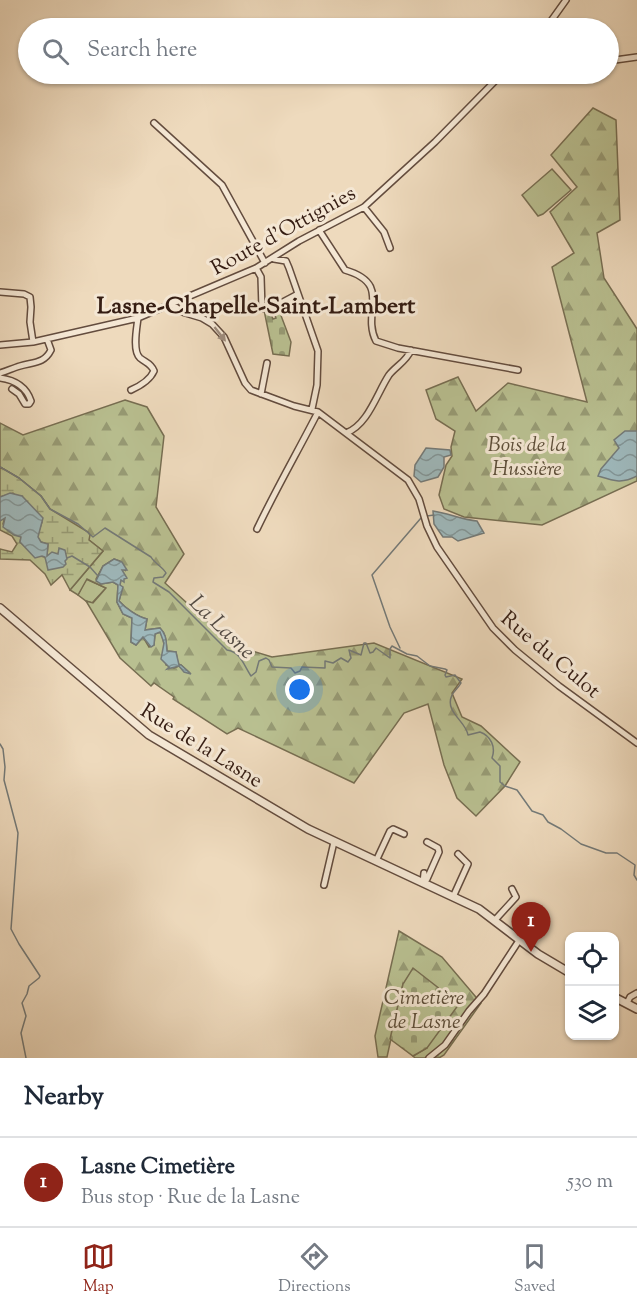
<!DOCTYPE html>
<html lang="en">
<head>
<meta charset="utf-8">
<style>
  body { margin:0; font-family:"Sorts Mill Goudy",serif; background:#f6f6f7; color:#1f2937 }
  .controls { position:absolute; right:18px; bottom:18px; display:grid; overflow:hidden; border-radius:12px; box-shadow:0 2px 4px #0004 }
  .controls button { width:54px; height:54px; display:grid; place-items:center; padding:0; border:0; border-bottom:2px solid #e0e1e3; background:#fff; color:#1f2937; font:30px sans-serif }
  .you { position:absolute; left:300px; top:690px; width:21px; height:21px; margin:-15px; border:4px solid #fff; border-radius:50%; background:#1a73e8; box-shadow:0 0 0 9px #1a73e833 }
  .badge { display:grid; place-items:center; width:39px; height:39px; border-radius:50%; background:#8f2418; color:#fff; font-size:20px; font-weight:700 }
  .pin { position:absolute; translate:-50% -50px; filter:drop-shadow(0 2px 3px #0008) }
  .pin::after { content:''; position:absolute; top:32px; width:21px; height:18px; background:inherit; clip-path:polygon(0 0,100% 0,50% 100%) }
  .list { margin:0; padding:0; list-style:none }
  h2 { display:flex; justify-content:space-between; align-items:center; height:78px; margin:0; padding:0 24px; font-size:26px }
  h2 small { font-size:20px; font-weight:400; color:#747a83 }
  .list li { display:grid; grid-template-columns:39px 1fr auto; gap:18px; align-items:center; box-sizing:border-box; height:90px; padding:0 24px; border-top:2px solid #e0e1e3 }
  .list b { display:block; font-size:22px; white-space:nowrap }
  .list p { margin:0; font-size:20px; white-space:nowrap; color:#747a83 }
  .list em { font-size:20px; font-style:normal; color:#747a83 }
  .icon { flex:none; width:33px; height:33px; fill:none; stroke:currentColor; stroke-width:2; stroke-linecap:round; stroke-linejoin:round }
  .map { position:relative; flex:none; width:637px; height:1058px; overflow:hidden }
  .search { position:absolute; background:#fff; box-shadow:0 2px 4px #0004; left:18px; right:18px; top:18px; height:66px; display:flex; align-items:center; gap:15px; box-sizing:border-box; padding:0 21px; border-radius:33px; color:#747a83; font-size:22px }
  .sheet { height:168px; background:#fff }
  nav { display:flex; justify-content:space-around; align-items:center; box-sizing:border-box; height:84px; border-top:2px solid #e0e1e3; background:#fff; font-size:16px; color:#747a83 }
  nav a { display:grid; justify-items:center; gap:3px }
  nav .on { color:#8f2418 }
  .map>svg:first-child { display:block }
</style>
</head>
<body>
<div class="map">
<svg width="637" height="1058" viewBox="0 0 637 1058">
  <defs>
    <pattern id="forest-firs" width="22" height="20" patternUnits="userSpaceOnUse" patternTransform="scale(1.5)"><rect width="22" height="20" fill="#b9c091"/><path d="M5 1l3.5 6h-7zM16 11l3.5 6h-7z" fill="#979b75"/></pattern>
    <pattern id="wetland-marsh" width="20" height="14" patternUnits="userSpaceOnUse" patternTransform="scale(1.5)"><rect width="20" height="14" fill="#b9c091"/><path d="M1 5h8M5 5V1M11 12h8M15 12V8" fill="none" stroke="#979b75"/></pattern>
    <pattern id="cemetery-stones" width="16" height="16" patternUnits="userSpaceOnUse" patternTransform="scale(1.5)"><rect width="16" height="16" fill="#b9c091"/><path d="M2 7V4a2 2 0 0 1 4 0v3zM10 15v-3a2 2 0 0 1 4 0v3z" fill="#979b75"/></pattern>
    <pattern id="water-waves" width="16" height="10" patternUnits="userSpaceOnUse" patternTransform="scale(1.5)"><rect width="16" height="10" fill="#9eb8bb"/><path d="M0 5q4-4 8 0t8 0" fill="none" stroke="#829597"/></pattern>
  </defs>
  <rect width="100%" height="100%" fill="#eedabd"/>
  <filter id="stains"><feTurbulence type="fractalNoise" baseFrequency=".00333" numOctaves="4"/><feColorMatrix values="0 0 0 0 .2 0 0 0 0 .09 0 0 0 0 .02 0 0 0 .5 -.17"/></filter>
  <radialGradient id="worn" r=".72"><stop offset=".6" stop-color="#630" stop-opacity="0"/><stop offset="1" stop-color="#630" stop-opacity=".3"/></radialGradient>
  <path fill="#b9c091" stroke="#776e52" stroke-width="1.5" d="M552 169 571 190 543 214 538 216 522 195Z
    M86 579 106 588 92 603 86 601 78 595Z"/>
  <path fill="url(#forest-firs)" stroke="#776e52" stroke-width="1.5" fill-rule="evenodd" d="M593 108 616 120 620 220 597 233 604 278 637 329V481L542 525 464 517 444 509 439 495 446 465 452 456 451 447 455 431 436 419 426 390 458 377 476 411 508 383 587 402 552 267 574 253 550 212 577 187 551 155Z
    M125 400 147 407 164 436 156 507 184 554 165 583 233 645 272 657 374 643 462 679 452 693 462 717 481 726 520 762 505 786 476 816 457 798 444 765 428 704 404 713 354 783 238 728 227 734 173 699 174 697 154 683 151 686 120 658 86 601 93 603 106 588 87 579 78 595 70 590 103 551 50 509 41 496 19 478 0 467V423L23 435ZM114 559 120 561 126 571 123 569 121 570 125 578H121L120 585 122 589 119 601C125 608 138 617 147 619L145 630 160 628C167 635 166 642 167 651L176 652 178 664 181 665 190 673 179 666 174 668 166 665C164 655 166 640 160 632L155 634 154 645 149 647 143 637 136 645 131 642 132 618 123 614 117 602 118 585 113 582 101 584 96 579 103 566Z
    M399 931 442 957 481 1003 444 1055 439 1058H415L413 1056 427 1048 403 984 387 1057H378L375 1036Z"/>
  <path fill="url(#wetland-marsh)" stroke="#776e52" stroke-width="1.5" d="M0 467 19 478 41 496 50 509 88 532 90 535 89 540 103 551 70 590 62 575 51 585 45 574 30 560 0 559V549L12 552 17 544 12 536 0 530V521L5 517 3 524 21 537 20 542 35 555 45 557 50 569 65 562 59 553 47 556 48 544 41 542 37 537 42 522 13 493 0 497Z"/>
  <path fill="url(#cemetery-stones)" stroke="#776e52" stroke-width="1.5" d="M277 305 291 342 289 356 273 354 264 310 269 309 273 319 276 318 272 307Z
    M413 968 459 1004 427 1048 413 1056 390 1039 403 984Z"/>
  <path fill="url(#water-waves)" stroke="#747a78" stroke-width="1.5" d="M625 431H637V476C622 484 614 481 598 476L601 469 619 448 614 440Z
    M426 448 450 450 451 455 444 457V467L438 477 421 482 414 476 415 465Z
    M10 493 22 496 43 518 38 537 41 542 48 544 47 556 52 552 58 554 59 548 65 550 67 559 65 561 66 564 63 567 48 570 45 557 42 556 35 558 20 542 21 537 14 535 3 527 5 518 0 521V497Z
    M433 511C448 513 462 520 477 521L484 533 458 541 452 537H443L434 524Z
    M114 559 122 562 127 570H122L127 578 124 579V582L121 580 120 585 123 587 119 601C125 608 138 617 147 619L145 630 160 628C167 635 166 642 167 651L176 652 179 665H181L191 674 184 672 179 666 167 669 169 667 161 659 164 643 160 632 155 634 154 645 151 647 143 637 136 645 131 642 132 618 123 614 117 602 118 585 113 582 101 584 96 581 103 566Z"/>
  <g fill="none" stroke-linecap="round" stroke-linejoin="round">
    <path stroke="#747a78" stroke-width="1.5" d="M0 467 19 478 41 496 50 509 78 524 93 537 105 528 151 557C155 564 163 567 166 573L163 577 154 578 153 582 169 592 227 650C241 652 244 666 251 676L256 672 259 661 266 658 269 660 272 667 291 668 295 673 300 671 302 667 325 668V661L333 663 341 658 348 662 351 658 349 650 361 655 364 643H366L370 653 373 652 376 648 390 658V649L392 646 407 654 417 656 430 666 445 669 447 670 445 675 446 677 455 675 461 683C459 687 454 691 452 695 444 712 466 721 468 735L480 732C491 736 496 747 492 758L500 766V782L505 786 517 790 532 811 543 815 548 822 561 829 581 844 606 853H617L635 865 634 875 637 880
      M427 516 434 515
      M67 558 72 556 90 567 98 576
      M400 648 390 627 372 575 421 518
      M0 744 3 749 5 767 4 780 18 833 11 929 19 944 40 976 39 978 29 986 27 994 22 1003 26 1016 21 1033 26 1058"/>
    <defs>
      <path id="minor" d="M546 28 566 0
        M608 61 637 57
        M154 123 222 185 265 263
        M364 207 384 232 390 248
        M319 230 345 270C393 284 361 312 376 341L398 348 518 370
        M274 259 286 261 289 268 318 351 317 385 312 409
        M256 268 261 277 262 309 281 303 298 294
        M0 292 24 294 30 297 31 307 30 322 33 342
        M172 304 182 312 202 318 212 324 224 337 245 383 251 390 294 406 318 412 408 480 419 499 427 526 437 547 493 628 515 650 559 686 637 743
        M0 345 33 342 138 318 256 268 299 241 364 207 435 142 502 74
        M0 373C7 371 13 368 20 366 33 362 44 364 51 350L47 339
        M0 378C15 380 26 386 31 401L29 404H25L19 394 12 389
        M131 390C140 386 150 380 154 371 151 363 146 363 140 358 132 351 137 327 138 318
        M261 394 267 363
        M346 433C368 425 377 393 389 375 396 366 407 361 411 350
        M257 529C276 489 298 451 318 412
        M376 861 390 831 393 829 404 834
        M423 883 427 879 439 852 438 848 427 842
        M423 883 424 873
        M324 885 334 842
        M453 897 468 864 458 854
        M495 920 516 897 512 889
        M627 1003 630 997 637 993
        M429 1058 445 1045 469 1011 484 994 520 939"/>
      <path id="tertiary" d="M0 608 149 735 308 829 479 909 538 954 570 973
        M614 997 637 1009"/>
    </defs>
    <use href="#minor" stroke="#634c3e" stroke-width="8"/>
    <use href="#tertiary" stroke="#634c3e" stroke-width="10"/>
    <use href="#minor" stroke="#f4e7d4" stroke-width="5"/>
    <use href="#tertiary" stroke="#f4e7d4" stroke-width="7"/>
  </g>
  <defs><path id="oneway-solid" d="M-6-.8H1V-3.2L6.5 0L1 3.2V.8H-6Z" transform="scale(1.5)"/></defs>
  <use fill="#9e8c7d" href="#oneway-solid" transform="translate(220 334) rotate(52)"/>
  <g text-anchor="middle" stroke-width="6" stroke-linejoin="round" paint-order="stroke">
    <g font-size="21" fill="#351d13" stroke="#f4e7d4">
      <text transform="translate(283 230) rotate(-29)" y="7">Route d'Ottignies</text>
      <text transform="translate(551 654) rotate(40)" y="7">Rue du Culot</text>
      <text transform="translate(202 745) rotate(32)" y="7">Rue de la Lasne</text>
    </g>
    <g font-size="21" font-style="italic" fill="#5d4e39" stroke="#f4e7d4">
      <text x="527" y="451">Bois de la<tspan x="527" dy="24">Hussière</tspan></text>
      <text x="424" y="1004">Cimetière<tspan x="424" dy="24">de Lasne</tspan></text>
    </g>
    <g font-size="22" font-style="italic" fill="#544c45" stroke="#f4e7d4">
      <text transform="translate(223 626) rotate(44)" y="8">La Lasne</text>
    </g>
    <g font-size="24" font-weight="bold" fill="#351d13" stroke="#f4e7d4">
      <text x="256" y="313">Lasne-Chapelle-Saint-Lambert</text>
    </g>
  </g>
  <rect width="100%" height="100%" filter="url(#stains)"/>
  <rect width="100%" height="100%" fill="url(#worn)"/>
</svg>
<div class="controls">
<button><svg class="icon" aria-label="locate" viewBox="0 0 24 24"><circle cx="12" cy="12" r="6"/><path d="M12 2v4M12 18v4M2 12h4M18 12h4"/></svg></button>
<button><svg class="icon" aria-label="layers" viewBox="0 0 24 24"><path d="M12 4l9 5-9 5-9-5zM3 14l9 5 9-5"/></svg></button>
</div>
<div class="you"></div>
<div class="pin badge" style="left:531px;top:952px">1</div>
<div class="search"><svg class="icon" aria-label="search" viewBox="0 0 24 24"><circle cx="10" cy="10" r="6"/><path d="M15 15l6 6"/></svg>Search here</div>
</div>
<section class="sheet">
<h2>Nearby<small></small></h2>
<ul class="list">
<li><span class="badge">1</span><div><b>Lasne Cimetière</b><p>Bus stop · Rue de la Lasne</p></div><em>530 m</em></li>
</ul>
</section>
<nav>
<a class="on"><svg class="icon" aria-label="map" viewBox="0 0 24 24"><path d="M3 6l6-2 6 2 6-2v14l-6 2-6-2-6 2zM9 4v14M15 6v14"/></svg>Map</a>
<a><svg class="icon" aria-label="directions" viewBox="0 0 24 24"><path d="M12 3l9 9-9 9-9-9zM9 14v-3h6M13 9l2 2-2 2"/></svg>Directions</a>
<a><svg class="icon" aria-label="saved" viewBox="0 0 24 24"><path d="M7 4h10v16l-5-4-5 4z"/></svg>Saved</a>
</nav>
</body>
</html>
